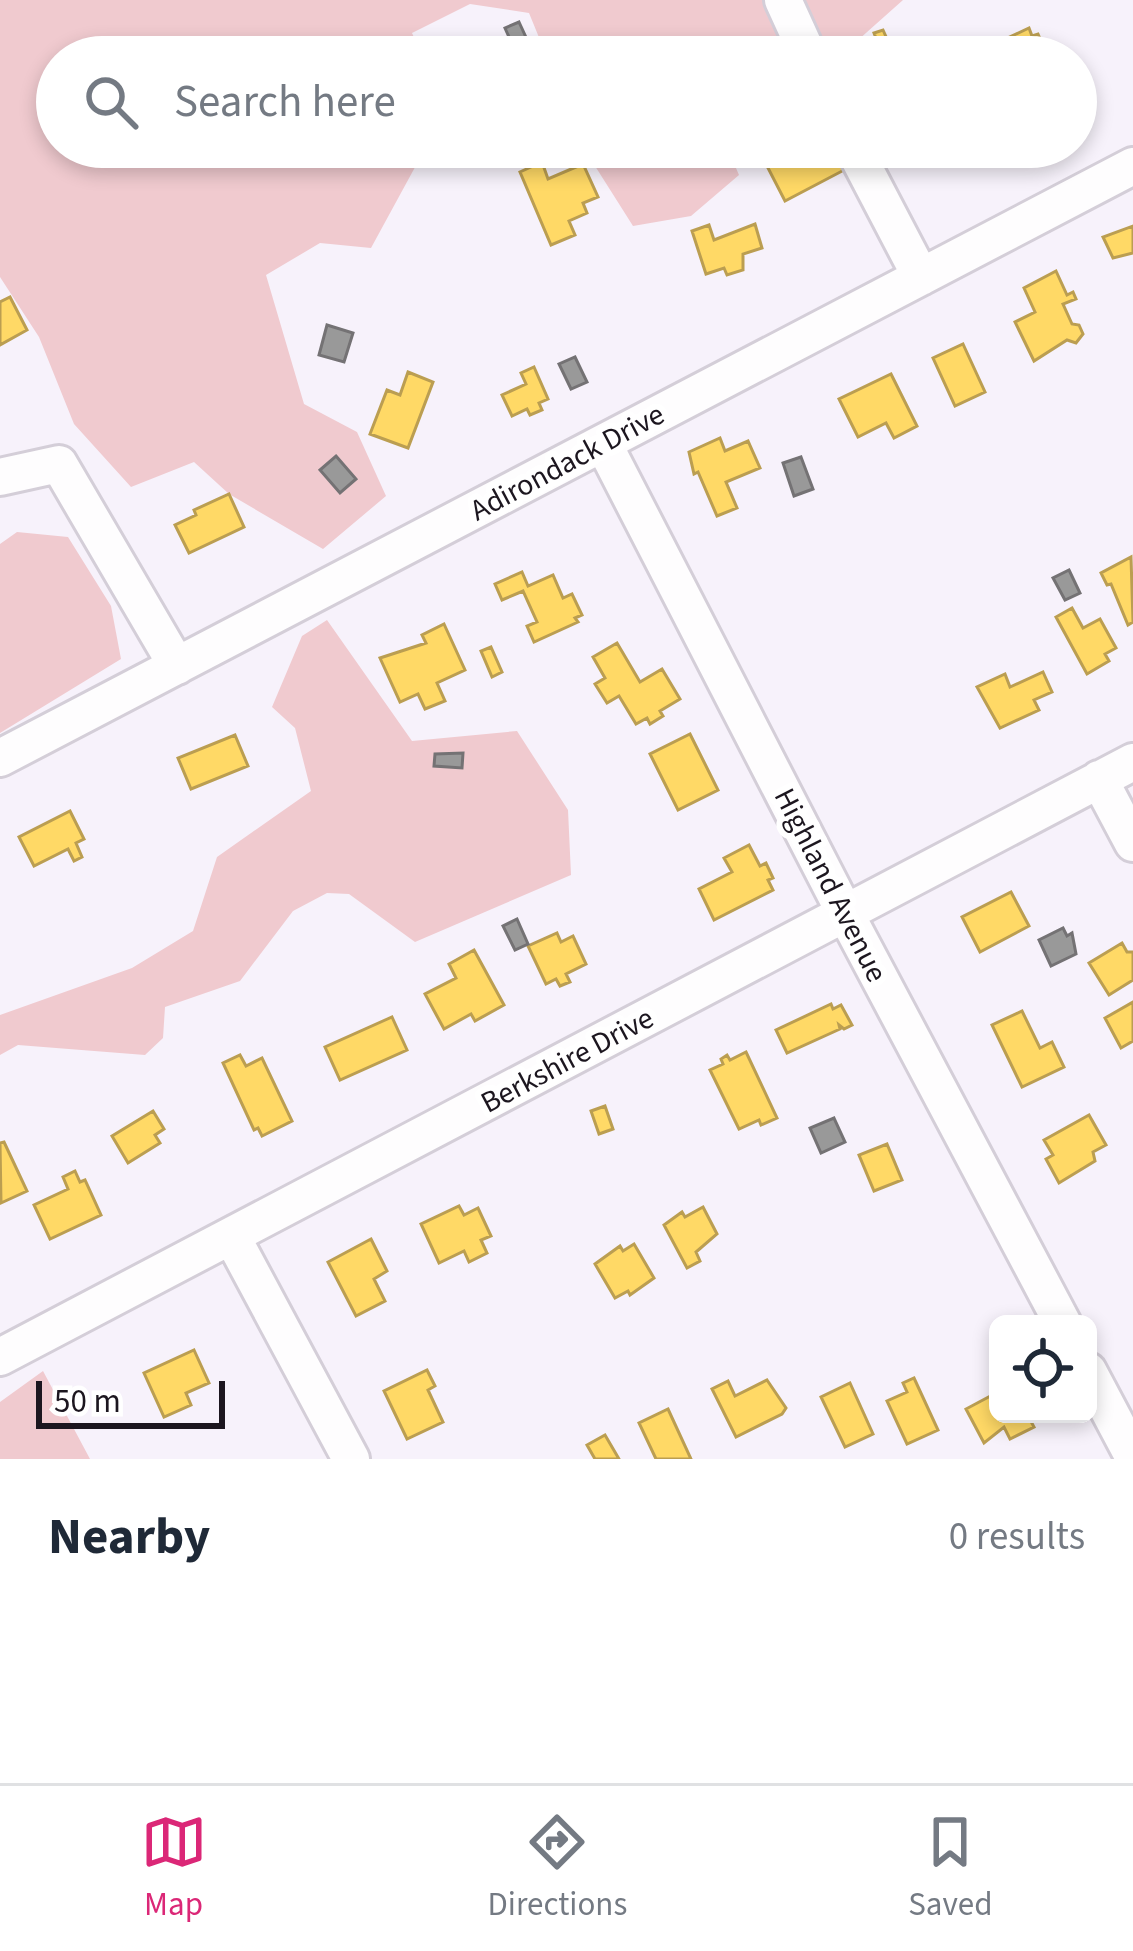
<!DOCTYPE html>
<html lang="en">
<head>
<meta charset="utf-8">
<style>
  body { margin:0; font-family:"Source Sans 3",sans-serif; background:#f6f6f7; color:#1f2937 }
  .controls { position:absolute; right:36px; bottom:36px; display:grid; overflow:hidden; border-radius:18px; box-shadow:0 6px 18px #0003 }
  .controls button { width:108px; height:108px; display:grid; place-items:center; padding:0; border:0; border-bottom:3px solid #e0e1e3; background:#fff; color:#1f2937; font:60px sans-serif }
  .scale { position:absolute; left:36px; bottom:30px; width:189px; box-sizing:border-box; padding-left:12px; border:6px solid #1c161f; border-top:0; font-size:33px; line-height:42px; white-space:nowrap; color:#1c161f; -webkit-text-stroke:9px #fff; paint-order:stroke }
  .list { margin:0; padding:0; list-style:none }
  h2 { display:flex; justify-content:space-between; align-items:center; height:156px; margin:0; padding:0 48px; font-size:51px }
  h2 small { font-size:39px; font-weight:400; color:#747a83 }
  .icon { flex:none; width:66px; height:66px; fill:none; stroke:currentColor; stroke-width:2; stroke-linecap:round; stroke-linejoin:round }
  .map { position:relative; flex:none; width:1133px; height:1459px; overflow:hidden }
  .search { position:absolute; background:#fff; box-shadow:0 6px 18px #0003; left:36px; right:36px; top:36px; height:132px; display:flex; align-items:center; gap:30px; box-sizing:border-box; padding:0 42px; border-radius:66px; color:#747a83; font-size:45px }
  .sheet { height:324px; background:#fff }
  nav { display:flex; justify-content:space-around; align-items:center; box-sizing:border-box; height:168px; border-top:3px solid #e0e1e3; background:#fff; font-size:33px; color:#747a83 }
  nav a { display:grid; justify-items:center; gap:6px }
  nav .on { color:#db2777 }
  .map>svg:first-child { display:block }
</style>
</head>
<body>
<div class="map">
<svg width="1133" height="1459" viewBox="0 0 1133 1459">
  <rect width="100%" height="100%" fill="#f7f2fb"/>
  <path fill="#f0cacf" d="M0 0H903L839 57H547L529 13 470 4 412 33 423 57H57V147H426L371 248 320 243 266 275 304 404 357 432 386 496 323 549 229 494 194 462 131 487 74 424 39 337 0 277Z
    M583 147H727L739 175 691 216 633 226Z
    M17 532 68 537 111 606 121 659 0 733V544Z
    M327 620 412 741 517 731 568 810 571 875 415 942 349 894 327 893 293 911 240 981 165 1007 163 1038 145 1055 18 1045 0 1055V1015L132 968 193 931 217 857 311 791 295 728 272 707 302 636Z
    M43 1371 90 1459H0V1402Z"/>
  <path fill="#ffd966" stroke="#bb9e51" stroke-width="3" d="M1029 28 1032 36 1038 34 1048 57H990L986 48Z
    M883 30 892 50 882 54 874 33Z
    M772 147H811L814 154 834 147 846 169 785 201 767 166 774 163 767 149Z
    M542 162 548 179 583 164 598 197 583 203 587 213 569 221 575 235 551 245 520 172Z
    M755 224 762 248 743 254V270L727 275 724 268 706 274 692 231 709 225 714 240Z
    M1133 226V253L1113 258 1103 237Z
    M1056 271 1067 295 1073 292 1076 299 1063 304 1072 324 1079 325 1083 334 1076 343 1067 340 1034 361 1015 322 1035 312 1024 288Z
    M10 297 27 330 0 345V302Z
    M963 344 985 392 955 406 933 358Z
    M534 367 548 399 539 403 542 410 530 415 527 409 512 416 502 395 526 384 521 373Z
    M408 372 433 382 408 448 370 434 387 390 400 395Z
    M891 374 917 426 894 438 886 423 858 437 839 399Z
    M720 438 725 451 748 441 760 468 726 482 737 508 717 516 698 472 694 474 689 452Z
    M229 494 244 527 189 553 175 525 196 515 194 510Z
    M1131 557 1133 622 1128 625 1111 584 1107 585 1101 573Z
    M522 572 528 586 553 575 563 598 572 594 582 615 575 618 578 622 534 642 527 626 537 622 523 591 502 600 495 584Z
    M1072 608 1083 628 1100 619 1116 648 1105 654 1109 661 1087 674 1056 617Z
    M444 624 465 670 437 683 445 701 425 709 418 694 400 702 380 658 426 643 422 635Z
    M617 643 640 682 662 669 680 699 660 711 663 716 650 724 647 718 636 724 619 696 607 703 595 684 605 678 593 657Z
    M491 647 502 672 492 677 481 651Z
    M1043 672 1052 692 1034 700 1039 710 1000 728 977 687 1005 674 1010 687Z
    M690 734 718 790 678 810 650 754Z
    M235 735 248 766 191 789 178 758Z
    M70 811 84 839 76 843 82 857 74 861 68 849 34 866 19 837Z
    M749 845 760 866 766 863 773 878 768 880 773 890 714 920 699 889 732 872 724 858Z
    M1011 892 1029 926 980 952 962 917Z
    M557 933 561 942 573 936 586 964 566 974 570 982 560 986 556 979 546 984 528 946Z
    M1122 943 1127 952H1133V980L1109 995 1089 963Z
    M474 950 504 1005 475 1021 471 1014 444 1029 425 994 456 978 449 964Z
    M1133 1002V1041L1121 1048 1105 1018Z
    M831 1004 833 1009 841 1005 852 1025 844 1029 839 1025 840 1029 787 1053 776 1030Z
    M1022 1011 1040 1048 1052 1042 1064 1067 1022 1087 992 1025Z
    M392 1017 407 1050 340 1080 325 1047Z
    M746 1052 777 1118 761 1125 759 1120 739 1129 710 1070 723 1064 721 1059 727 1055 730 1060Z
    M240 1055 246 1066 262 1058 292 1121 262 1136 258 1128 254 1130 223 1063Z
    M605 1106 613 1129 599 1134 591 1111Z
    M153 1111 164 1129 155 1135 160 1143 128 1163 112 1136Z
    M1089 1115 1106 1145 1093 1152 1095 1161 1059 1183 1046 1159 1053 1155 1044 1140Z
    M4 1142 27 1191 1 1203 0 1143Z
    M887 1144 902 1180 874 1191 859 1155Z
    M75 1171 80 1182 85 1180 101 1215 50 1239 34 1205 68 1189 63 1177Z
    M459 1206 464 1215 478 1208 491 1236 481 1240 487 1253 469 1262 464 1251 439 1263 421 1224Z
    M703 1207 717 1234 696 1252 700 1261 687 1268 664 1225 682 1212 685 1217Z
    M371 1239 387 1271 374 1279 385 1301 356 1316 328 1262Z
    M634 1244 654 1278 630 1295 628 1291 615 1298 595 1264 620 1246 623 1251Z
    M194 1350 209 1383 186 1393 191 1405 164 1417 144 1373Z
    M427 1370 435 1386 428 1390 443 1422 407 1439 384 1391Z
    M914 1378 938 1430 907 1444 887 1401 907 1392 903 1383Z
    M767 1380 786 1408 782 1414 736 1437 712 1389 728 1381 735 1396Z
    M850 1383 873 1434 845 1447 821 1397Z
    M998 1392V1414H1027L1034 1427 1010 1439 1004 1427 984 1443 966 1409Z
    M668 1409 691 1459H656L639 1423Z
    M605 1435 619 1459H595L587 1445Z"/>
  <path fill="#999" stroke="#747274" stroke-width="3" d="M519 22 530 46 516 53 505 28Z
    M327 325 353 333 344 362 319 355Z
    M575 357 587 382 571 389 559 364Z
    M336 456 356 479 340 493 320 470Z
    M801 457 813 489 794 496 783 463Z
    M1069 570 1080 593 1065 600 1053 578Z
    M463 753 462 768 434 766 435 754Z
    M517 919 528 944 515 950 503 926Z
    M1063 928 1067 936 1072 933 1076 954 1051 966 1039 940Z
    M834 1118 845 1142 821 1153 810 1128Z"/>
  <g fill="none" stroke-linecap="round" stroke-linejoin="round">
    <defs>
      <path id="minor" d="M783 0 809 57
        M853 147 921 277
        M603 443 845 913 1063 1324
        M0 477 59 464 177 666
        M0 758 1133 166
        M1099 779 1133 843
        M232 1237 351 1459
        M0 1357 1133 762
        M1088 1371 1133 1456"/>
    </defs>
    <use href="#minor" stroke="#d4ced8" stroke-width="42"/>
    <use href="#minor" stroke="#fefdfe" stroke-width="36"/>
  </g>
  <g text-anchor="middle" stroke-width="12" stroke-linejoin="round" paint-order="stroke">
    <g font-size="30" fill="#1c161f" stroke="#fff">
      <text transform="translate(567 462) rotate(-28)" y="10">Adirondack Drive</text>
      <text transform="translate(831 885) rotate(63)" y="10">Highland Avenue</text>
      <text transform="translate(567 1060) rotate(-28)" y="10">Berkshire Drive</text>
    </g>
  </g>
</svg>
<div class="controls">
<button><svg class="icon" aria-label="locate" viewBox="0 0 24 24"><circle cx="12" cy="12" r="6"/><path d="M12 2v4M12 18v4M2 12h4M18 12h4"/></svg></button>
</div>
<div class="scale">50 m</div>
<div class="search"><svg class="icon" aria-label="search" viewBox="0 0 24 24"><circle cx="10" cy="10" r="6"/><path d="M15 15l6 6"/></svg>Search here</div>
</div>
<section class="sheet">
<h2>Nearby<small>0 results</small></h2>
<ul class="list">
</ul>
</section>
<nav>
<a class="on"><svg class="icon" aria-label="map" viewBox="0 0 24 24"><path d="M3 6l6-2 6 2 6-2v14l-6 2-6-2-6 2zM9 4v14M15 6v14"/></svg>Map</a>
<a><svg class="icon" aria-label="directions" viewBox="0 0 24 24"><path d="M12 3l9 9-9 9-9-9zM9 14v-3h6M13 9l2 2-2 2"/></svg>Directions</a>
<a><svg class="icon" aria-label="saved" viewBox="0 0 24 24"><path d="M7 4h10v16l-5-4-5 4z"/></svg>Saved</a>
</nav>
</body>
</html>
